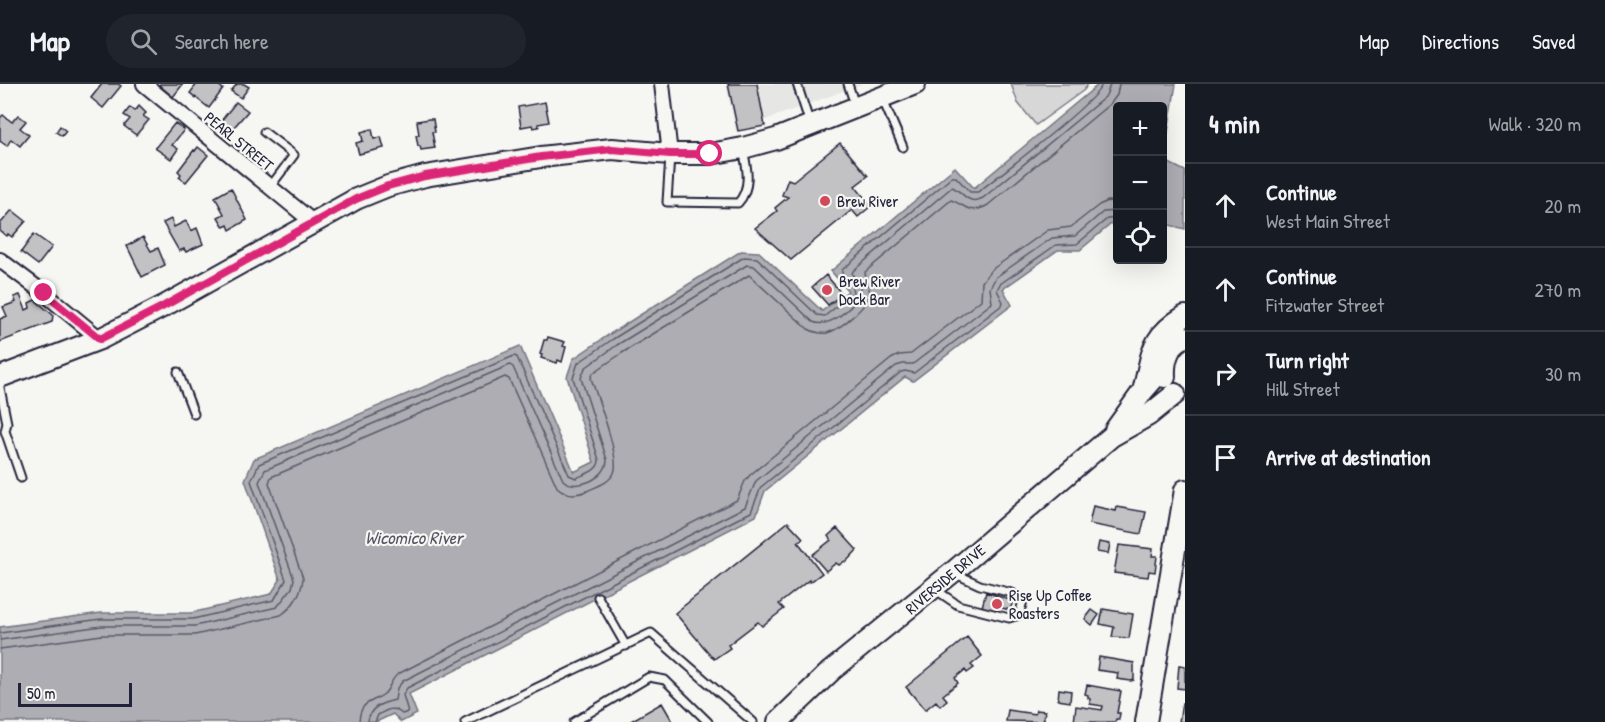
<!DOCTYPE html>
<html lang="en">
<head>
<meta charset="utf-8">
<style>
  body { margin:0; font-family:"Patrick Hand",sans-serif; background:#20242c; color:#f1f3f6 }
  .controls { position:absolute; right:18px; top:18px; display:grid; overflow:hidden; border-radius:6px; box-shadow:0 6px 24px #0002 }
  .controls button { width:54px; height:54px; display:grid; place-items:center; padding:0; border:0; border-bottom:2px solid #363941; background:#171b24; color:#f1f3f6; font:30px sans-serif }
  .scale { position:absolute; left:18px; bottom:15px; width:114px; box-sizing:border-box; padding-left:6px; border:3px solid #22223b; border-top:0; font-size:16px; line-height:21px; white-space:nowrap; color:#22223b; -webkit-text-stroke:4px #f6f6f2; paint-order:stroke }
  .stop { position:absolute; width:18px; height:18px; margin:-14px; border:4px solid #db2777; border-radius:50%; background:#fff }
  .stop.end { background:#db2777; border-color:#fff; box-shadow:0 2px 6px #0008 }
  .list { margin:0; padding:0; list-style:none }
  h2 { display:flex; justify-content:space-between; align-items:center; height:78px; margin:0; padding:0 24px; font-size:26px }
  h2 small { font-size:20px; font-weight:400; color:#9ea1a6 }
  .list li { display:grid; grid-template-columns:39px 1fr auto; gap:18px; align-items:center; box-sizing:border-box; height:84px; padding:0 24px; border-top:2px solid #363941 }
  .list b { display:block; font-size:22px; white-space:nowrap }
  .list p { margin:0; font-size:20px; white-space:nowrap; color:#9ea1a6 }
  .list em { font-size:20px; font-style:normal; color:#9ea1a6 }
  .icon { flex:none; width:33px; height:33px; fill:none; stroke:currentColor; stroke-width:2; stroke-linecap:round; stroke-linejoin:round }
  .map { position:relative; flex:none; width:1185px; height:638px; overflow:hidden }
  header { display:flex; align-items:center; gap:36px; box-sizing:border-box; height:84px; padding:0 30px; background:#171b24; border-bottom:2px solid #363941 }
  header strong { font-size:28px }
  nav { display:flex; gap:33px; margin-inline-start:auto; font-size:21px }
  .search { width:420px; height:54px; background:#20242c; display:flex; align-items:center; gap:15px; box-sizing:border-box; padding:0 21px; border-radius:33px; color:#9ea1a6; font-size:22px }
  main { display:flex }
  aside { flex:1; background:#171b24 }
  .map>svg:first-child { display:block }
</style>
</head>
<body>
<header>
<strong>Map</strong>
<div class="search"><svg class="icon" aria-label="search" viewBox="0 0 24 24"><circle cx="10" cy="10" r="6"/><path d="M15 15l6 6"/></svg>Search here</div>
<nav><a>Map</a><a>Directions</a><a>Saved</a></nav>
</header>
<main>
<div class="map">
<svg width="1185" height="638" viewBox="0 0 1185 638">
  <rect width="100%" height="100%" fill="#f6f6f2"/>
  <filter id="ink" filterUnits="userSpaceOnUse"><feTurbulence type="fractalNoise" baseFrequency=".0167" numOctaves="2"/><feDisplacementMap in="SourceGraphic" scale="12" xChannelSelector="R" yChannelSelector="G"/><feConvolveMatrix kernelMatrix="1 2 1 2 8 2 1 2 1" color-interpolation-filters="sRGB"/></filter>
  <g filter="url(#ink)">
    <path fill="#e6e6e4" d="M726 0H862L736 47Z"/>
    <path fill="#d7d7d7" stroke="#7c7c89" stroke-width="1.5" d="M1011 0H1088L1084 6 1036 41 1018 19Z"/>
    <path fill="#adadb3" stroke="#757583" stroke-width="1.5" d="M1099 0H1176L1166 60 1165 77 1185 87V145L1166 140 1163 144 1162 22H1118L1117 140H1111L1080 166H1058L1003 205 1012 221 913 297 905 293 765 407 756 432 409 610 417 630 401 638 393 630 376 638H0V543L101 529H191L271 510 280 496 245 396 254 375 520 262 574 388 594 378 567 293 573 275 610 250 741 167 759 168 822 227 848 207 831 187 955 83 974 104Z"/>
    <g fill="none" stroke-linecap="round" stroke-linejoin="round">
      <path stroke="#5a5a6b" stroke-width="1.5" d="M0 549 101 535H193L274 516 286 496 251 397 259 380 514 272 517 273 569 391 576 394C585 390 599 387 599 376L573 294 578 279 613 255 744 173 757 174 817 231 825 232 853 209 852 203 842 190V186L952 93H956L970 108H978C996 94 1100 15 1102 0
        M0 556 102 542H195L277 523 292 504 294 495 259 398 265 386 510 281 513 283 563 396C576 408 607 394 607 376L581 294 585 284 617 261 747 181 754 182 813 238C829 245 850 225 859 213L860 202 852 190 853 187 952 103C964 108 967 122 983 114L1105 13 1108 7 1110 0
        M0 565 102 551H195L281 531C293 523 302 508 303 494L269 399 271 393 505 293 509 295 557 403C566 411 576 412 587 407 597 402 609 399 614 389 621 374 597 313 591 294L593 289 622 269 749 191 808 245C814 248 820 250 827 249 839 246 867 223 869 211 871 202 865 195 865 188L951 116C966 121 969 132 988 121L1111 19 1117 11 1119 0
        M359 638C360 616 371 620 384 610 390 605 390 596 398 590L737 416 745 397 750 391 891 275 899 271 911 270 981 216 982 198 991 186 1048 146 1071 143 1099 121 1108 117 1118 118
        M368 638C369 623 382 619 395 616L397 604 403 597 745 423 756 397 896 282 903 280H913L992 219 990 204 996 193 1052 154 1075 152 1103 128 1118 127
        M375 638 378 631C388 625 393 622 402 630L408 628 403 611 407 604 751 428 761 403 901 288 905 287 914 289 1002 221 1003 218 997 206 1000 200 1056 161 1077 160 1107 135 1118 134"/>
    </g>
    <path fill="#c2c2c4" stroke="#22223b" stroke-width="1.5" d="M102 0H118L121 2 103 24 91 14Z
      M160 0H183L173 13 159 1Z
      M197 0H217L223 5 209 24 190 9Z
      M237 0H244L249 3 241 14 231 7Z
      M728 0H757L765 42 738 47Z
      M236 18 248 27 228 50 217 42Z
      M545 18 549 38 538 40 539 43 533 44 532 41 521 43 518 23Z
      M139 22 146 29 143 32 149 36 136 51 124 42 130 35 124 31 130 23 135 27Z
      M3 31 12 38 18 31 26 37 20 44 29 51 20 62 11 55 7 62 0 57V34Z
      M429 35H433L435 48H432L435 64 421 66 420 62H418L416 51H419L417 37Z
      M175 39 184 46 172 61 178 65 171 75 155 64Z
      M60 42 66 47 62 52 56 48Z
      M372 45 374 55 381 53 384 64 359 70 356 59 363 57 361 48Z
      M840 59 868 92 855 102 871 122 858 133 852 126 791 176 755 144 777 127 775 124 788 113 782 111 788 95 793 97Z
      M198 63 208 71 186 98 179 93 181 90 178 87 194 66 195 67Z
      M231 104 247 136 230 146 228 141 224 143 218 133 224 130 215 113Z
      M12 126 26 137 12 153 8 150 7 152 0 147V140Z
      M171 135 174 143 186 137 191 147 197 144 203 160 186 168 184 165 179 167 163 139Z
      M34 150 52 163 38 181 21 168Z
      M143 153 151 167 158 164 165 181 142 193 127 162Z
      M826 191 842 210 828 221 812 203Z
      M20 211 26 226 30 224 29 219 35 216 53 231 52 238 0 258V235L7 232 3 223 16 218 14 213Z
      M548 253 565 258 563 262 566 263 562 278 558 276 557 279 541 274 542 271 540 270 544 256H547Z
      M1093 422 1116 427 1117 423 1146 428 1141 450 1089 440Z
      M788 438 803 454 798 458 822 489 810 498 809 496 779 520 784 525 762 542 758 538 728 561 730 564 714 575 675 529Z
      M837 444 857 466 846 478 845 477 839 481 836 479 826 487 812 471 831 456 828 452Z
      M1099 458 1110 460 1108 470 1097 468Z
      M1119 461 1153 465 1152 472H1157L1155 488 1149 487 1148 493 1114 489Z
      M986 508 1013 517 1010 526 998 523 997 527 982 523Z
      M1103 525 1133 530 1129 554 1112 553 1114 543 1100 540Z
      M1092 526 1099 531 1092 541 1085 535Z
      M967 553 982 572 971 581 974 584 967 589 965 586 955 594 958 599 943 611 947 616 940 622 936 617 925 626 906 603Z
      M1099 573 1134 579V596L1131 597 1117 595 1118 589 1097 586Z
      M1179 581 1185 582V605L1177 604Z
      M1087 601 1121 607 1117 629H1120L1119 635H1116L1115 638H1074L1076 622 1102 626 1103 622 1090 620V615L1088 614V611L1085 610Z
      M1059 605 1071 607 1070 618 1058 616Z
      M662 619 673 638H629Z
      M1182 619 1185 620V638H1179Z
      M1008 626 1035 630 1036 626 1045 627 1043 638 1006 637Z"/>
    <g fill="none" stroke-linecap="round" stroke-linejoin="round">
      <defs>
        <path id="lane" d="M797 0 810 40
          M848 0 855 21
          M883 16 903 63
          M264 48 294 71 270 103
          M670 72 667 118 738 119C752 103 747 84 743 65
          M178 288 194 330
          M0 304 7 339 5 347 21 394
          M936 506 958 521 1009 534 1019 531 1023 517 1012 509 980 501 956 490
          M598 513 626 562
          M465 638 651 549 753 638
          M574 638 649 593 665 596 708 638"/>
        <path id="street" d="M144 0 314 139
          M662 0 670 70
          M0 176 44 209 100 255"/>
        <path id="secondary" d="M0 293 100 255 164 222 356 115 388 102 425 92 541 73 612 65 670 70H710L743 64 776 55 915 0
          M1165 293C1164 276 1168 260 1185 253
          M1143 307C1153 269 1149 254 1185 232
          M1115 346 1143 307 1165 282
          M778 638 831 587 953 488 1112 352 1149 331 1175 310
          M1146 638 1185 406"/>
      </defs>
      <use href="#lane" stroke="#22223b" stroke-width="11"/>
      <use href="#street" stroke="#22223b" stroke-width="18"/>
      <use href="#secondary" stroke="#22223b" stroke-width="24"/>
      <use href="#lane" stroke="#f6f6f2" stroke-width="7"/>
      <use href="#street" stroke="#f6f6f2" stroke-width="14"/>
      <use href="#secondary" stroke="#f6f6f2" stroke-width="20"/>
    </g>
  </g>
  <g fill="none" stroke-linecap="round" stroke-linejoin="round" filter="url(#ink)">
    <path stroke="#db2777" stroke-width="8" d="M44 209 100 255 164 222 356 115 388 102 425 92 541 73 612 65 670 70H710"/>
  </g>
  <g fill="#d1495b" stroke="#f6f6f2" stroke-width="2">
    <circle cx="825" cy="117" r="6"/>
    <circle cx="827" cy="206" r="6"/>
    <circle cx="997" cy="520" r="6"/>
  </g>
  <g text-anchor="middle" stroke-width="4.5" stroke-linejoin="round" paint-order="stroke">
    <g font-size="16" fill="#22223b" stroke="#f6f6f2">
      <text transform="translate(239 57) rotate(39)" y="6">PEARL STREET</text>
      <text transform="translate(945 495) rotate(-40)" y="6">RIVERSIDE DRIVE</text>
    </g>
    <g font-size="16" fill="#22223b" stroke="#f6f6f2" text-anchor="start">
      <text x="837" y="123">Brew River</text>
      <text x="839" y="203">Brew River<tspan x="839" dy="18">Dock Bar</tspan></text>
      <text x="1009" y="517">Rise Up Coffee<tspan x="1009" dy="18">Roasters</tspan></text>
    </g>
    <g font-size="18" font-style="italic" fill="#535365" stroke="#f6f6f2">
      <text x="414" y="460">Wicomico River</text>
    </g>
  </g>
</svg>
<div class="controls">
<button>+</button>
<button>−</button>
<button><svg class="icon" aria-label="locate" viewBox="0 0 24 24"><circle cx="12" cy="12" r="6"/><path d="M12 2v4M12 18v4M2 12h4M18 12h4"/></svg></button>
</div>
<div class="scale">50 m</div>
<div class="stop" style="left:710px;top:70px"></div>
<div class="stop end" style="left:44px;top:209px"></div>
</div>
<aside>
<h2>4 min<small>Walk · 320 m</small></h2>
<ul class="list">
<li><svg class="icon" aria-label="ahead" viewBox="0 0 24 24"><path d="M12 20V5M6 11l6-6 6 6"/></svg><div><b>Continue</b><p>West Main Street</p></div><em>20 m</em></li>
<li><svg class="icon" aria-label="ahead" viewBox="0 0 24 24"><path d="M12 20V5M6 11l6-6 6 6"/></svg><div><b>Continue</b><p>Fitzwater Street</p></div><em>270 m</em></li>
<li><svg class="icon" aria-label="right" viewBox="0 0 24 24"><path d="M7 20v-9h11M14 6l5 5-5 5"/></svg><div><b>Turn right</b><p>Hill Street</p></div><em>30 m</em></li>
<li><svg class="icon" aria-label="arrive" viewBox="0 0 24 24"><path d="M6 21V4h12l-3 4 3 4H6"/></svg><div><b>Arrive at destination</b></div></li>
</ul>
</aside>
</main>
</body>
</html>
